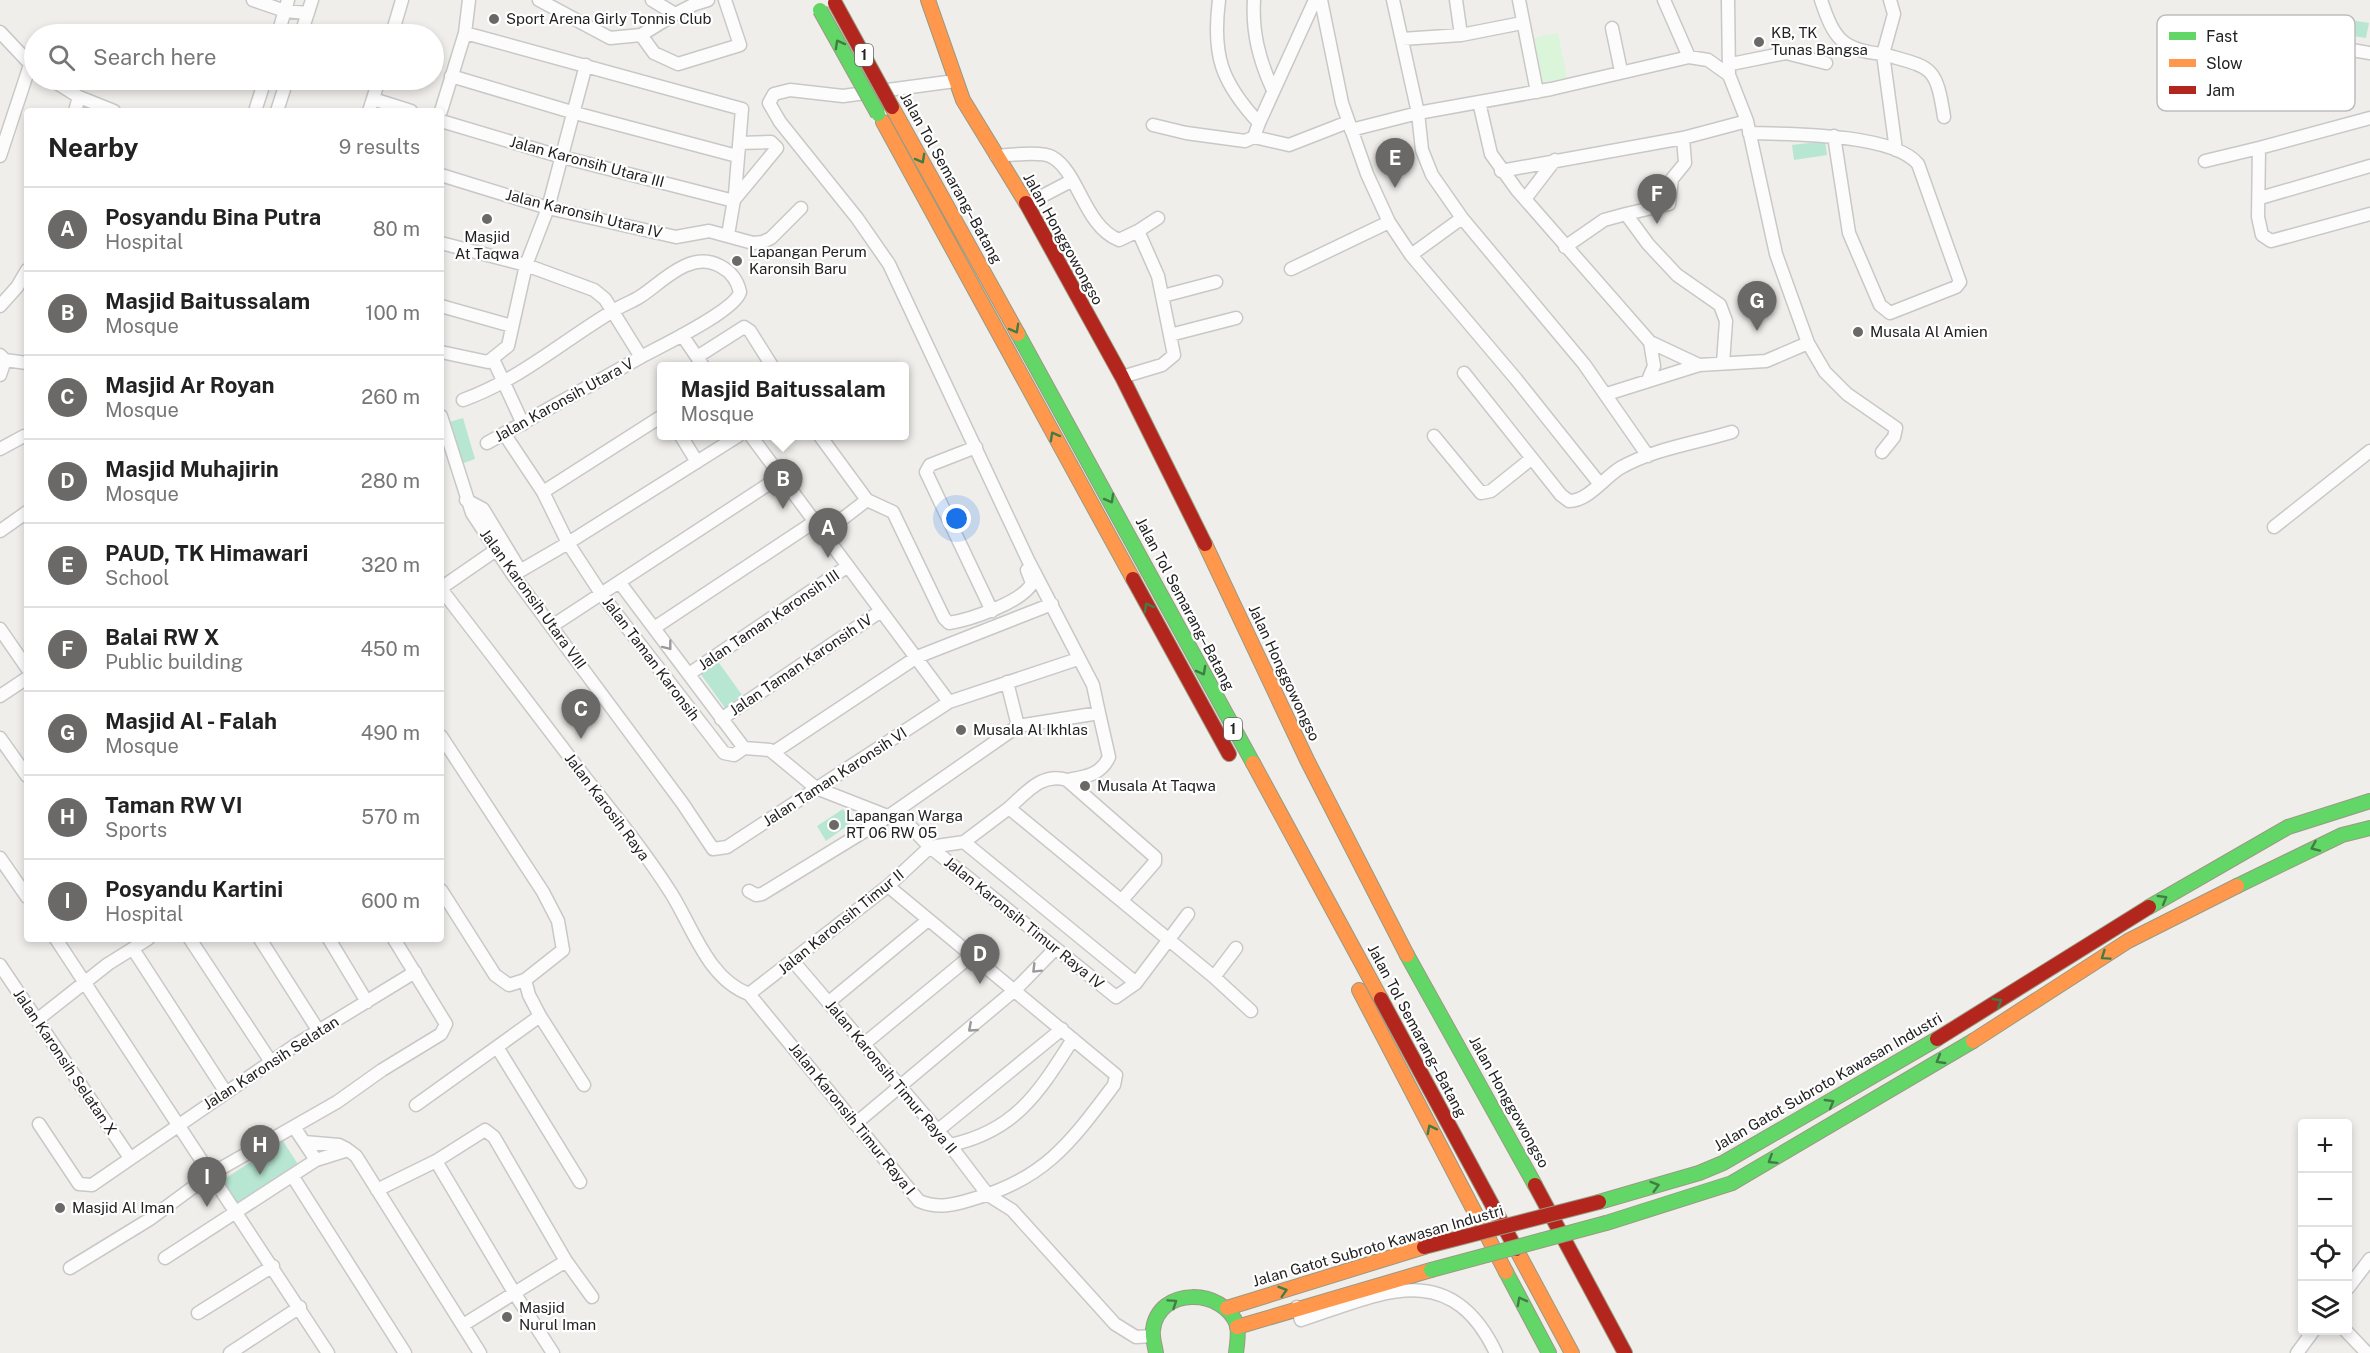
<!DOCTYPE html>
<html lang="en">
<head>
<meta charset="utf-8">
<style>
  body { margin:0; font-family:"Public Sans",sans-serif; background:#f6f6f6; color:#222 }
  .controls { position:absolute; right:18px; bottom:18px; display:grid; overflow:hidden; border-radius:6px; box-shadow:0 3px 9px #0003 }
  .controls button { width:54px; height:54px; display:grid; place-items:center; padding:0; border:0; border-bottom:2px solid #e0e0e0; background:#fff; color:#222; font:30px sans-serif }
  .you { position:absolute; left:957px; top:519px; width:21px; height:21px; margin:-15px; border:4px solid #fff; border-radius:50%; background:#1a73e8; box-shadow:0 0 0 9px #1a73e833 }
  .badge { display:grid; place-items:center; width:39px; height:39px; border-radius:50%; background:#6a6968; color:#fff; font-size:20px; font-weight:700 }
  .pin { position:absolute; translate:-50% -50px; filter:drop-shadow(0 2px 3px #0008) }
  .pin::after { content:''; position:absolute; top:32px; width:21px; height:18px; background:inherit; clip-path:polygon(0 0,100% 0,50% 100%) }
  .popup { position:absolute; left:657px; top:362px; width:252px; height:78px; box-sizing:border-box; display:grid; place-content:center; border-radius:6px; background:#fff; filter:drop-shadow(0 2px 4px #0005); font-size:20px; white-space:nowrap; color:#767676 }
  .popup b { font-size:22px; color:#222 }
  .popup::after { content:''; position:absolute; left:50%; top:100%; margin-left:-12px; border:12px solid transparent; border-top-color:#fff }
  .list { margin:0; padding:0; list-style:none }
  h2 { display:flex; justify-content:space-between; align-items:center; height:78px; margin:0; padding:0 24px; font-size:26px }
  h2 small { font-size:20px; font-weight:400; color:#767676 }
  .list li { display:grid; grid-template-columns:39px 1fr auto; gap:18px; align-items:center; box-sizing:border-box; height:84px; padding:0 24px; border-top:2px solid #e0e0e0 }
  .list b { display:block; font-size:22px; white-space:nowrap }
  .list p { margin:0; font-size:20px; white-space:nowrap; color:#767676 }
  .list em { font-size:20px; font-style:normal; color:#767676 }
  .icon { flex:none; width:33px; height:33px; fill:none; stroke:currentColor; stroke-width:2; stroke-linecap:round; stroke-linejoin:round }
  .map { position:relative; flex:none; width:2370px; height:1353px; overflow:hidden }
  .search { position:absolute; background:#fff; box-shadow:0 3px 9px #0003; left:24px; top:24px; width:420px; height:66px; display:flex; align-items:center; gap:15px; box-sizing:border-box; padding:0 21px; border-radius:33px; color:#767676; font-size:22px }
  .panel { position:absolute; background:#fff; box-shadow:0 3px 9px #0003; left:24px; top:108px; width:420px; height:834px; border-radius:6px }
  .map>svg:first-child { display:block }
</style>
</head>
<body>
<div class="map">
<svg width="2370" height="1353" viewBox="0 0 2370 1353">
  <rect width="100%" height="100%" fill="#f0eeeb"/>
  <path fill="#daf5da" d="M1558 33 1567 78 1543 82 1534 38Z"/>
  <path fill="#b7e6d2" d="M2337 18 2369 23 2366 38 2334 33Z
    M1825 141 1827 155 1794 160 1792 145Z
    M463 418 475 459 461 464 449 422Z
    M717 660 742 695 725 708 700 673Z
    M843 809 851 823 826 841 817 826Z
    M283 1141 301 1169 237 1209 220 1182Z"/>
  <g fill="none" stroke-linecap="round" stroke-linejoin="round">
    <defs>
      <path id="street" d="M253 0 285 11 308 13
        M539 0 610 38 641 35 675 14
        M652 0 675 14 695 4
        M698 0 695 4 708 0
        M1219 0C1212 55 1221 82 1259 123L1315 0
        M1254 0C1252 32 1259 59 1272 88
        M1321 0 1342 103 1367 174 1389 222 1411 255 1516 379 1599 483
        M1393 0 1418 113 1422 150 1432 175 1462 218 1584 364 1648 456
        M1456 0 1461 35
        M1519 0 1537 92
        M1664 0 1689 57
        M1728 0 1729 75 1747 121 1776 254 1808 343 1825 372 1847 394 1896 428 1894 437 1882 452
        M1821 0C1834 39 1842 50 1883 54L1896 150
        M1890 0 1894 14 1883 54C1931 68 1936 64 1944 117
        M1612 28 1621 71
        M2221 28 2370 53
        M0 32 34 68
        M465 33 742 109 735 194 728 235
        M278 34 288 0
        M301 34 312 0
        M392 34 402 0
        M641 35 654 53 678 64 740 45 725 0
        M1402 39 1461 35 1522 23
        M1731 64 1786 53 1826 63
        M451 76 575 113 737 156
        M52 80 79 97 114 111
        M955 81 843 96 790 90 774 94 769 103 780 122 857 218 889 264 1028 560 1093 685 1099 713
        M373 99 411 111
        M1479 102 1491 154 1517 190 1650 342 1699 365
        M75 111 79 97
        M255 111 265 80
        M277 111 287 80
        M369 111 379 80
        M441 111 465 33 469 0
        M2370 118 2259 148 2258 217 2262 235 2271 241 2370 214
        M441 121 562 157 734 201
        M1153 125 1186 133 1245 141 1254 137 1259 123
        M1351 130 1418 113 1551 89 1689 57 1708 60 1729 75
        M1749 133C1788 134 1892 133 1918 164L1960 282 1956 287 1890 313 1880 305 1849 233 1834 136
        M1254 137 1289 145 1348 122
        M0 156 30 65
        M996 156C1009 155 1042 151 1052 157 1079 172 1084 226 1119 240L1138 231 1158 276 1174 355 1162 365 1122 377
        M2205 161 2259 148
        M1501 171 1683 138 1747 121
        M441 175 548 208 676 237 709 231 753 243 763 242 771 238 801 208
        M2260 198 2370 166
        M1525 199 1555 160
        M734 200 777 148 771 142 739 143
        M1027 204 1071 181
        M1626 214 1669 204 1672 179 1685 163 1683 138
        M1138 231 1158 218
        M441 243 526 265 594 290 605 299 641 357C661 346 735 311 740 292 735 269 710 255 687 265 671 271 656 286 641 296 632 302 622 305 613 311 561 342 521 379 463 400
        M1565 247 1604 220 1626 214 1648 244 1677 275 1720 305 1726 321 1723 363
        M1411 255 1462 218
        M1291 269 1389 222
        M1163 296 1216 282
        M0 306 17 287 27 270
        M441 306 512 326
        M682 335 703 366
        M1170 335 1236 318
        M441 352 488 362 508 346 526 265 548 208 586 65
        M0 355 5 360 0 375
        M697 357 744 327 750 331 772 366
        M493 359 523 424
        M5 360 27 363
        M1464 373 1561 495 1569 501C1588 501 1604 478 1620 468 1653 449 1696 443 1732 432
        M1648 380 1654 366 1650 342
        M1607 394 1699 365 1766 361 1808 343
        M441 416 472 513 513 575 683 804 713 849 727 847 949 702 1078 659
        M505 435 543 492 568 543 602 595 724 753 734 755 744 748 770 750 816 788 908 824 930 847 1116 997 1136 983 1188 914
        M681 436 697 462
        M751 436 949 702
        M820 436 867 500 824 533
        M1434 436 1481 493 1491 491 1531 459
        M487 443 641 357
        M976 447 930 465 926 472 992 611
        M0 449 24 436 27 438
        M543 492 662 416
        M466 500 483 509 520 570
        M867 500 893 512 944 618 949 623C969 620 1023 602 1032 583L1027 570
        M2274 527 2370 451
        M0 531 27 512
        M513 575 568 543 738 436
        M620 583 744 748
        M441 588 496 550
        M441 589C489 651 537 714 584 776 614 814 645 852 671 893 693 928 708 979 749 994
        M552 626 781 476
        M654 628 814 522
        M0 629 27 668
        M689 674 848 566
        M1007 682 1018 726 1099 713 1109 757C1101 775 1085 777 1067 780
        M0 696 27 678
        M721 719 881 611
        M0 738 27 776
        M774 752 917 657 1052 604
        M1009 808C1027 792 1042 772 1067 780L1155 857V862L1122 900
        M964 842 1136 983
        M0 858 27 897
        M441 890 495 975 509 985 525 980
        M749 891 756 895 762 894 886 818 1018 726
        M56 939 328 1353
        M190 939 271 1062
        M260 939 318 1030
        M329 939 367 1002
        M133 949 225 1091
        M793 961 950 1145 988 1195 1012 1210 1115 1324 1136 1337 1153 1336
        M0 965 130 1158
        M1214 977 1236 948
        M749 994 919 1201C938 1209 954 1205 973 1199 1045 1179 1071 1142 1114 1085L1116 1075 888 886
        M749 994 888 886 930 847 964 842 1009 808 1214 977 1251 1011
        M829 1002 928 920
        M540 1016 584 1085
        M37 1020 108 964 148 939
        M864 1044 972 955
        M497 1047 580 1182
        M416 1105 540 1016 529 995 525 980 563 950 558 921 543 892 441 736
        M39 1124 79 1184 92 1185 297 1044 415 972
        M855 1124 1016 989 1055 949
        M937 1131 1062 1029
        M304 1142 339 1145 347 1149
        M950 1145C1016 1131 1039 1092 1073 1039
        M316 1160 348 1150 356 1156 480 1353
        M436 1161 515 1294 553 1353
        M293 1177 405 1353
        M377 1190 436 1161 485 1130 494 1137 566 1261 592 1297
        M165 1258 316 1160 294 1127
        M70 1268 150 1219 211 1174 337 1102 382 1070 441 1034 446 1024 394 939
        M2348 1288 2370 1259
        M1297 1307 1301 1320C1380 1294 1450 1256 1496 1353
        M198 1313 273 1266
        M463 1325 566 1261
        M2345 1330 2367 1353
        M230 1353 300 1307
        M2297 1353 2314 1330"/>
      <path id="fast" d="M1018 334 1253 763
        M2237 886 2342 835 2370 828
        M2149 907 2288 827 2370 801
        M1407 955 1535 1185
        M1599 1202 1699 1173 1723 1163 1937 1039
        M1606 1223 1732 1183 1973 1041
        M1506 1272 1549 1353
        M1156 1353C1155 1346 1152 1337 1153 1330 1158 1286 1224 1288 1237 1325 1239 1333 1237 1345 1236 1353"/>
      <path id="slow" d="M928 0 963 100 1026 203
        M892 107 1018 334
        M883 122 1133 579
        M1205 544 1307 760 1407 955
        M1253 763 1381 999
        M1359 990 1506 1272
        M1973 1041 2128 941 2237 886
        M1516 1249 1572 1353
        M1227 1308 1424 1247
        M1237 1327 1431 1270"/>
      <path id="jam" d="M1026 203 1122 377 1205 544
        M1133 579 1229 754
        M1381 999 1516 1249
        M1937 1039 2149 907
        M1535 1185 1625 1353"/>
    </defs>
    <use href="#street" stroke="#c9c8c7" stroke-width="15"/>
    <use href="#fast" stroke="#999a82" stroke-width="16"/>
    <use href="#slow" stroke="#999a82" stroke-width="16"/>
    <use href="#jam" stroke="#999a82" stroke-width="16"/>
    <use href="#street" stroke="#fdfcfc" stroke-width="12"/>
    <use href="#fast" stroke="#63d668" stroke-width="14"/>
    <use href="#slow" stroke="#ff974d" stroke-width="14"/>
    <use href="#jam" stroke="#b3261e" stroke-width="14"/>
    <defs>
      <path id="fast-bridge" d="M820 10 878 114
        M1431 1270 1606 1223"/>
      <path id="jam-bridge" d="M835 3 892 107
        M1424 1247 1599 1202"/>
    </defs>
    <use href="#fast-bridge" stroke="#999a82" stroke-width="16" stroke-linecap="butt"/>
    <use href="#jam-bridge" stroke="#999a82" stroke-width="16" stroke-linecap="butt"/>
    <use href="#fast-bridge" stroke="#63d668" stroke-width="14"/>
    <use href="#jam-bridge" stroke="#b3261e" stroke-width="14"/>
  </g>
  <defs><path id="oneway-chevron" d="M-2-3.5L2.5 0L-2 3.5" fill="none" stroke-width="1.6" stroke-linecap="round" stroke-linejoin="round" transform="scale(1.5)"/></defs>
  <g stroke="#427c45">
    <use href="#oneway-chevron" transform="translate(839 44) rotate(-119)"/>
    <use href="#oneway-chevron" transform="translate(921 159) rotate(61)"/>
    <use href="#oneway-chevron" transform="translate(1015 329) rotate(61)"/>
    <use href="#oneway-chevron" transform="translate(1054 436) rotate(-119)"/>
    <use href="#oneway-chevron" transform="translate(1110 499) rotate(61)"/>
    <use href="#oneway-chevron" transform="translate(1148 607) rotate(-119)"/>
    <use href="#oneway-chevron" transform="translate(1202 671) rotate(62)"/>
    <use href="#oneway-chevron" transform="translate(2315 847) rotate(156)"/>
    <use href="#oneway-chevron" transform="translate(2163 899) rotate(-30)"/>
    <use href="#oneway-chevron" transform="translate(2105 956) rotate(146)"/>
    <use href="#oneway-chevron" transform="translate(1998 1002) rotate(-31)"/>
    <use href="#oneway-chevron" transform="translate(1940 1060) rotate(150)"/>
    <use href="#oneway-chevron" transform="translate(1830 1103) rotate(-30)"/>
    <use href="#oneway-chevron" transform="translate(1431 1129) rotate(-117)"/>
    <use href="#oneway-chevron" transform="translate(1772 1160) rotate(148)"/>
    <use href="#oneway-chevron" transform="translate(1655 1186) rotate(-16)"/>
    <use href="#oneway-chevron" transform="translate(1283 1291) rotate(-17)"/>
    <use href="#oneway-chevron" transform="translate(1521 1301) rotate(-118)"/>
    <use href="#oneway-chevron" transform="translate(1173 1303) rotate(-34)"/>
  </g>
  <g stroke="#9a9a9a">
    <use href="#oneway-chevron" transform="translate(668 646) rotate(52)"/>
    <use href="#oneway-chevron" transform="translate(1036 969) rotate(135)"/>
    <use href="#oneway-chevron" transform="translate(972 1028) rotate(139)"/>
  </g>
  <g fill="#6a6968" stroke="#fff" stroke-width="2">
    <circle cx="494" cy="19" r="6"/>
    <circle cx="1759" cy="42" r="6"/>
    <circle cx="487" cy="219" r="6"/>
    <circle cx="737" cy="261" r="6"/>
    <circle cx="1858" cy="332" r="6"/>
    <circle cx="961" cy="730" r="6"/>
    <circle cx="1085" cy="786" r="6"/>
    <circle cx="834" cy="825" r="6"/>
    <circle cx="60" cy="1208" r="6"/>
    <circle cx="507" cy="1317" r="6"/>
  </g>
  <g text-anchor="middle" stroke-width="4.5" stroke-linejoin="round" paint-order="stroke">
    <g fill="#fff" stroke="#646464" stroke-width="1.5">
      <rect x="855" y="44" width="18" height="22" rx="4.5"/>
      <rect x="1224" y="718" width="18" height="22" rx="4.5"/>
    </g>
    <g font-size="14" font-weight="bold" fill="#222">
      <text x="864" y="60">1</text>
      <text x="1233" y="734">1</text>
    </g>
    <g font-size="15" fill="#222" stroke="#fff" text-anchor="start">
      <text x="506" y="24">Sport Arena Girly Tonnis Club</text>
      <text x="1771" y="38">KB, TK<tspan x="1771" dy="17">Tunas Bangsa</tspan></text>
      <text x="487" y="242" text-anchor="middle">Masjid<tspan x="487" dy="17">At Taqwa</tspan></text>
      <text x="749" y="257">Lapangan Perum<tspan x="749" dy="17">Karonsih Baru</tspan></text>
      <text x="1870" y="337">Musala Al Amien</text>
      <text x="973" y="735">Musala Al Ikhlas</text>
      <text x="1097" y="791">Musala At Taqwa</text>
      <text x="846" y="821">Lapangan Warga<tspan x="846" dy="17">RT 06 RW 05</tspan></text>
      <text x="72" y="1213">Masjid Al Iman</text>
      <text x="519" y="1313">Masjid<tspan x="519" dy="17">Nurul Iman</tspan></text>
    </g>
    <g font-size="15" fill="#222" stroke="#fff">
      <text transform="translate(587 162) rotate(15)" y="5">Jalan Karonsih Utara III</text>
      <text transform="translate(951 178) rotate(61)" y="5">Jalan Tol Semarang–Batang</text>
      <text transform="translate(584 214) rotate(14)" y="5">Jalan Karonsih Utara IV</text>
      <text transform="translate(1063 239) rotate(61)" y="5">Jalan Honggowongso</text>
      <text transform="translate(564 400) rotate(-29)" y="5">Jalan Karonsih Utara V</text>
      <text transform="translate(533 599) rotate(54)" y="5">Jalan Karonsih Utara VIII</text>
      <text transform="translate(1185 604) rotate(62)" y="5">Jalan Tol Semarang–Batang</text>
      <text transform="translate(769 620) rotate(-34)" y="5">Jalan Taman Karonsih III</text>
      <text transform="translate(651 659) rotate(53)" y="5">Jalan Taman Karonsih</text>
      <text transform="translate(801 665) rotate(-34)" y="5">Jalan Taman Karonsih IV</text>
      <text transform="translate(1284 673) rotate(65)" y="5">Jalan Honggowongso</text>
      <text transform="translate(835 777) rotate(-33)" y="5">Jalan Taman Karonsih VI</text>
      <text transform="translate(607 807) rotate(53)" y="5">Jalan Karosih Raya</text>
      <text transform="translate(841 922) rotate(-39)" y="5">Jalan Karonsih Timur II</text>
      <text transform="translate(1024 923) rotate(39)" y="5">Jalan Karonsih Timur Raya IV</text>
      <text transform="translate(1417 1031) rotate(62)" y="5">Jalan Tol Semarang–Batang</text>
      <text transform="translate(65 1062) rotate(56)" y="5">Jalan Karonsih Selatan X</text>
      <text transform="translate(271 1063) rotate(-33)" y="5">Jalan Karonsih Selatan</text>
      <text transform="translate(891 1077) rotate(50)" y="5">Jalan Karonsih Timur Raya II</text>
      <text transform="translate(1828 1082) rotate(-30)" y="5">Jalan Gatot Subroto Kawasan Industri</text>
      <text transform="translate(1509 1102) rotate(61)" y="5">Jalan Honggowongso</text>
      <text transform="translate(852 1119) rotate(51)" y="5">Jalan Karonsih Timur Raya I</text>
      <text transform="translate(1378 1246) rotate(-16)" y="5">Jalan Gatot Subroto Kawasan Industri</text>
    </g>
  </g>
  <rect x="2157" y="15" width="198" height="96" rx="9" fill="#fff" stroke="#bdbdbd" stroke-width="1.5"/>
  <rect x="2169" y="32" width="27" height="8" fill="#63d668"/>
  <rect x="2169" y="59" width="27" height="8" fill="#ff974d"/>
  <rect x="2169" y="86" width="27" height="8" fill="#b3261e"/>
  <g font-size="16" fill="#222">
    <text x="2206" y="42">Fast</text>
    <text x="2206" y="69">Slow</text>
    <text x="2206" y="96">Jam</text>
  </g>
</svg>
<div class="controls">
<button>+</button>
<button>−</button>
<button><svg class="icon" aria-label="locate" viewBox="0 0 24 24"><circle cx="12" cy="12" r="6"/><path d="M12 2v4M12 18v4M2 12h4M18 12h4"/></svg></button>
<button><svg class="icon" aria-label="layers" viewBox="0 0 24 24"><path d="M12 4l9 5-9 5-9-5zM3 14l9 5 9-5"/></svg></button>
</div>
<div class="you"></div>
<div class="pin badge" style="left:828px;top:558px">A</div>
<div class="pin badge" style="left:783px;top:509px">B</div>
<div class="popup"><b>Masjid Baitussalam</b>Mosque</div>
<div class="pin badge" style="left:581px;top:739px">C</div>
<div class="pin badge" style="left:980px;top:984px">D</div>
<div class="pin badge" style="left:1395px;top:188px">E</div>
<div class="pin badge" style="left:1657px;top:224px">F</div>
<div class="pin badge" style="left:1757px;top:331px">G</div>
<div class="pin badge" style="left:260px;top:1175px">H</div>
<div class="pin badge" style="left:207px;top:1207px">I</div>
<div class="search"><svg class="icon" aria-label="search" viewBox="0 0 24 24"><circle cx="10" cy="10" r="6"/><path d="M15 15l6 6"/></svg>Search here</div>
<section class="panel">
<h2>Nearby<small>9 results</small></h2>
<ul class="list">
<li><span class="badge">A</span><div><b>Posyandu Bina Putra</b><p>Hospital</p></div><em>80 m</em></li>
<li><span class="badge">B</span><div><b>Masjid Baitussalam</b><p>Mosque</p></div><em>100 m</em></li>
<li><span class="badge">C</span><div><b>Masjid Ar Royan</b><p>Mosque</p></div><em>260 m</em></li>
<li><span class="badge">D</span><div><b>Masjid Muhajirin</b><p>Mosque</p></div><em>280 m</em></li>
<li><span class="badge">E</span><div><b>PAUD, TK Himawari</b><p>School</p></div><em>320 m</em></li>
<li><span class="badge">F</span><div><b>Balai RW X</b><p>Public building</p></div><em>450 m</em></li>
<li><span class="badge">G</span><div><b>Masjid Al - Falah</b><p>Mosque</p></div><em>490 m</em></li>
<li><span class="badge">H</span><div><b>Taman RW VI</b><p>Sports</p></div><em>570 m</em></li>
<li><span class="badge">I</span><div><b>Posyandu Kartini</b><p>Hospital</p></div><em>600 m</em></li>
</ul>
</section>
</div>
</body>
</html>
